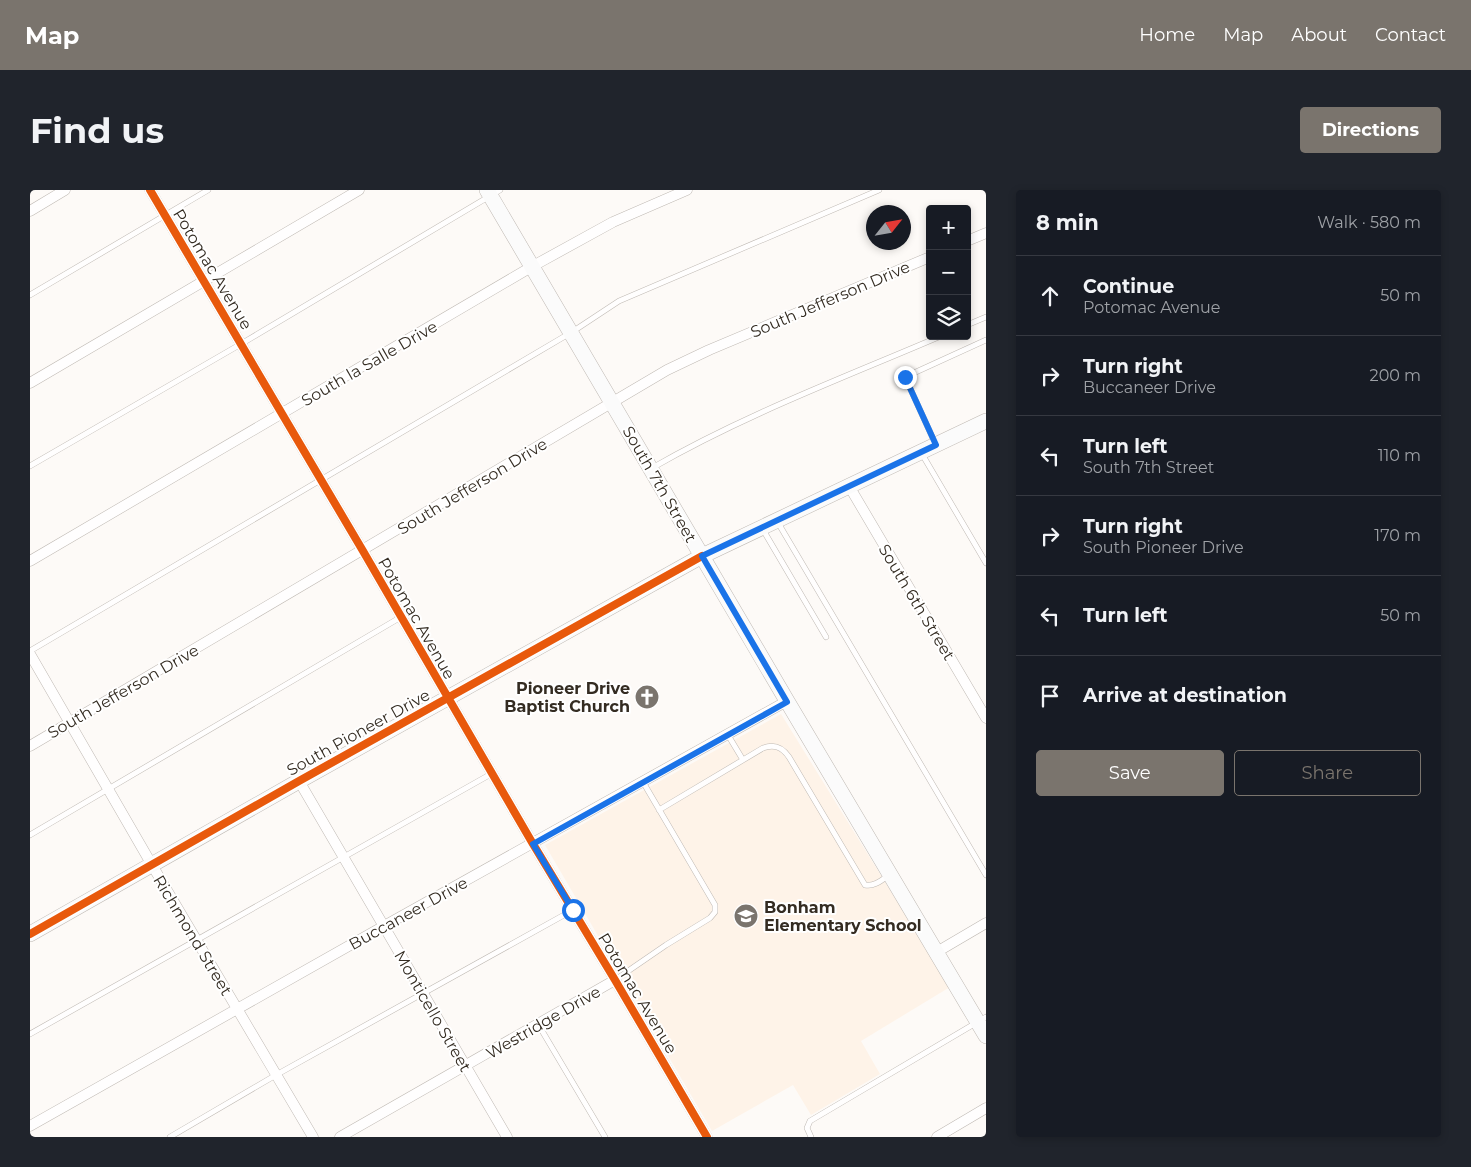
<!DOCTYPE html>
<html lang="en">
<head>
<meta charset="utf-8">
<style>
  body { margin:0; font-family:Montserrat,sans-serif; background:#20242c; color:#f1f3f6 }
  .controls { position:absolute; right:15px; top:15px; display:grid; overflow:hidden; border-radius:5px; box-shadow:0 2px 8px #0003 }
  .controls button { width:45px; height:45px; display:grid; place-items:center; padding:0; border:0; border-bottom:1px solid #363941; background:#171b24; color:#f1f3f6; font:25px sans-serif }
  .compass { position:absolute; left:836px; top:15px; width:45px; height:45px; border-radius:50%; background:#171b24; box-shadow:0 2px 8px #0003; rotate:59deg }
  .stop { position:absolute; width:15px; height:15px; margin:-11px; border:4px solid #1a73e8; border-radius:50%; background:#fff }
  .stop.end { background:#1a73e8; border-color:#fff; box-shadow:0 1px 5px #0008 }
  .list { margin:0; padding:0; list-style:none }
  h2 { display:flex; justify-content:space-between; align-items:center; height:65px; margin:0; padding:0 20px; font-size:21px }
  h2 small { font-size:16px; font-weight:400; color:#9ea1a6 }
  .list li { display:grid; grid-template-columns:32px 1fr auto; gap:15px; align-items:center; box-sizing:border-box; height:80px; padding:0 20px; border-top:1px solid #363941 }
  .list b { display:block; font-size:19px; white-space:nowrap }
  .list p { margin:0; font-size:16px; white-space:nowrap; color:#9ea1a6 }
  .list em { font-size:16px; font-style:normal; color:#9ea1a6 }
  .actions { display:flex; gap:10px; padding:15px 20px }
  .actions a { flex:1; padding:11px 0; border:1px solid #7a746d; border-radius:5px; text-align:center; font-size:18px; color:#7a746d }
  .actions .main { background:#7a746d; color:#fff }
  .icon { flex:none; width:28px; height:28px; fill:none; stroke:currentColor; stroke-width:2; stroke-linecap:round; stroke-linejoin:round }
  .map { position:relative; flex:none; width:956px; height:947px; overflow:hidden; border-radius:5px }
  header { display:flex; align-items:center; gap:30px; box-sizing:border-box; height:70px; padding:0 25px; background:#7a746d; color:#fff }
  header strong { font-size:24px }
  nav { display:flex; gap:28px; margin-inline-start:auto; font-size:18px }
  .intro { display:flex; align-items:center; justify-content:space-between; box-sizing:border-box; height:120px; padding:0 30px }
  h1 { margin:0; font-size:35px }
  .button { padding:12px 22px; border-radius:5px; background:#7a746d; color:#fff; font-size:18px; font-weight:700 }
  main { display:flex; gap:30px; padding:0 30px }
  aside { flex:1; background:#171b24; border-radius:5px; box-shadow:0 2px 8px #0003 }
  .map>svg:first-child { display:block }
</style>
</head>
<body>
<header>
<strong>Map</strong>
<nav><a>Home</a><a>Map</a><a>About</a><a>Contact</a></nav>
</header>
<div class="intro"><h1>Find us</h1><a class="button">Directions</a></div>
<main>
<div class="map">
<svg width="956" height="947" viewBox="0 0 956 947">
  <rect width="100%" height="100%" fill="#fdfaf7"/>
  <path fill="#fef3e8" d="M751 524 920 797 831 851 850 884 781 925 763 895 682 941 515 655Z"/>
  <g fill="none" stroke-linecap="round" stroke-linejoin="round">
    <defs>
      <path id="lane" d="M0 105 178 0
        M937 135 956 127
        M905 253 875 187 956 150
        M892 264 956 373
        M0 276 211 154 470 0
        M622 278C714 225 813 188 911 146
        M747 331 956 685
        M732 338 796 447
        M0 461 542 142 589 111 849 0
        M698 545 713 570
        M629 620 733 558C744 554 752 557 759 567L835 695C844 697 852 690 859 685
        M0 645 371 427
        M585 790 636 755 680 728 685 722V715L613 592
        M508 834 575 947
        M0 844 461 584
        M140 947 246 885 543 720
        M781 947 777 938 780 931 956 827"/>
      <path id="street" d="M120 0 333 361 503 654 585 790 677 947
        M0 21 35 0
        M937 51 956 43
        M0 193 329 0
        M819 296 956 528
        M0 371 503 76 583 32 657 0
        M0 464 122 675 283 947
        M0 556 637 180 679 160 900 67
        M269 591 477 947
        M905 763 956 733
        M0 936 354 736 757 511
        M310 947 585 790
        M907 947 956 918"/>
      <path id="secondary" d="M457 0 757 511 956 846
        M0 744 269 591 672 366 956 231"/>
    </defs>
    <use href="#lane" stroke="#bfb9b3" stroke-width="6"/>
    <use href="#street" stroke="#bfb9b3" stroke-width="11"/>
    <use href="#secondary" stroke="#bfb9b3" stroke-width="16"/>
    <use href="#lane" stroke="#fffefe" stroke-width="5"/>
    <use href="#street" stroke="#fffefe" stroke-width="10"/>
    <use href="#secondary" stroke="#fbfbfb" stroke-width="15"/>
    <defs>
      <path id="cycleway" d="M120 0 333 361 503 654 585 790 677 947
        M0 744 269 591 672 366"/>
    </defs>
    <use href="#cycleway" stroke="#fff" stroke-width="11"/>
    <use href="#cycleway" stroke="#e8590c" stroke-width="8"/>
  </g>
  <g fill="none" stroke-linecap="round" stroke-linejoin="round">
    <path stroke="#1a73e8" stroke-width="6" d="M543 720 503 654 757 512 672 366 906 255 875 187"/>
  </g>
  <defs>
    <symbol id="church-disc" viewBox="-11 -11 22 22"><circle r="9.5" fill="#7a746d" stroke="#fff"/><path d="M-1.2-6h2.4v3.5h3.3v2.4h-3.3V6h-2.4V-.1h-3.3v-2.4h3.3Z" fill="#fff"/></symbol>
    <symbol id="school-disc" viewBox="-11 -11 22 22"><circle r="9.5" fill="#7a746d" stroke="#fff"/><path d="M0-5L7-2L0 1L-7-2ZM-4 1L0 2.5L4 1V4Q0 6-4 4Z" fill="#fff"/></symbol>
  </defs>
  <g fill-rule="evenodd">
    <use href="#church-disc" x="603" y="493" width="28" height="28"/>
    <use href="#school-disc" x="702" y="712" width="28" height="28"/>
  </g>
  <g text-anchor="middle" stroke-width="4" stroke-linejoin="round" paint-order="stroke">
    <g font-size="16" fill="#342c22" stroke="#fff">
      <text transform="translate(183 79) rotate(59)" y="6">Potomac Avenue</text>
      <text transform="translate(800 109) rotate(-23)" y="6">South Jefferson Drive</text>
      <text transform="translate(339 173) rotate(-30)" y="6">South la Salle Drive</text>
      <text transform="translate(630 294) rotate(60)" y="6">South 7th Street</text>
      <text transform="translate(442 296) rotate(-31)" y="6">South Jefferson Drive</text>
      <text transform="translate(887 412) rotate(59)" y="6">South 6th Street</text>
      <text transform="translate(387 428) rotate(60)" y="6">Potomac Avenue</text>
      <text transform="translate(93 501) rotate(-30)" y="6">South Jefferson Drive</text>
      <text transform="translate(328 542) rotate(-29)" y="6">South Pioneer Drive</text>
      <text transform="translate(378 723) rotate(-29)" y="6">Buccaneer Drive</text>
      <text transform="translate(163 745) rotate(59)" y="6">Richmond Street</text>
      <text transform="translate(608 803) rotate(59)" y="6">Potomac Avenue</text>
      <text transform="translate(403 821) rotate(60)" y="6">Monticello Street</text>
      <text transform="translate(513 832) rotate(-30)" y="6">Westridge Drive</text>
    </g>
    <g font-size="16" font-weight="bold" fill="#342c22" stroke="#fff" text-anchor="end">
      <text x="600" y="504">Pioneer Drive<tspan x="600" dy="18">Baptist Church</tspan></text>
      <text x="734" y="723" text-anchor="start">Bonham<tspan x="734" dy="18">Elementary School</tspan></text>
    </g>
  </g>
</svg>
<div class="controls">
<button>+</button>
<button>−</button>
<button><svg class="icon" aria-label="layers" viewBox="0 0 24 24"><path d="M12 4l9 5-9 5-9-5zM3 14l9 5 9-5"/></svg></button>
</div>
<svg class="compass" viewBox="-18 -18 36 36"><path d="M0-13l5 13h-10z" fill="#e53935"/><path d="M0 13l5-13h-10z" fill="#9ea1a6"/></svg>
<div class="stop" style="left:543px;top:720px"></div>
<div class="stop end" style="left:875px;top:187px"></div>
</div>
<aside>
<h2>8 min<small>Walk · 580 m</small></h2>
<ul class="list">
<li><svg class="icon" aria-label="ahead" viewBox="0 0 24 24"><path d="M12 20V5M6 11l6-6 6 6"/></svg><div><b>Continue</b><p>Potomac Avenue</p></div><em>50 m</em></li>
<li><svg class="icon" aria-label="right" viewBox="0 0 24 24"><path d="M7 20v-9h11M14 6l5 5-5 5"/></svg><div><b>Turn right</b><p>Buccaneer Drive</p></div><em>200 m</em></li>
<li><svg class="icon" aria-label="left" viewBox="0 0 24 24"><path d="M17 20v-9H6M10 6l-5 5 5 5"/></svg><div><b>Turn left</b><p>South 7th Street</p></div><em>110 m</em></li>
<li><svg class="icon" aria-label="right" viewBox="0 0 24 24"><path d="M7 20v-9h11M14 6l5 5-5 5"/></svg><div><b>Turn right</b><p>South Pioneer Drive</p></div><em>170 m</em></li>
<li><svg class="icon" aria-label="left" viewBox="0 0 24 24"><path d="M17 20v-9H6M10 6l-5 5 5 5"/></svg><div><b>Turn left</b></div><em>50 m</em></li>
<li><svg class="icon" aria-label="arrive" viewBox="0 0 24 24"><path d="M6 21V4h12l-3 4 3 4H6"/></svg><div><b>Arrive at destination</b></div></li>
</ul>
<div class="actions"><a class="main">Save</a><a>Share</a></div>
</aside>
</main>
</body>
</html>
